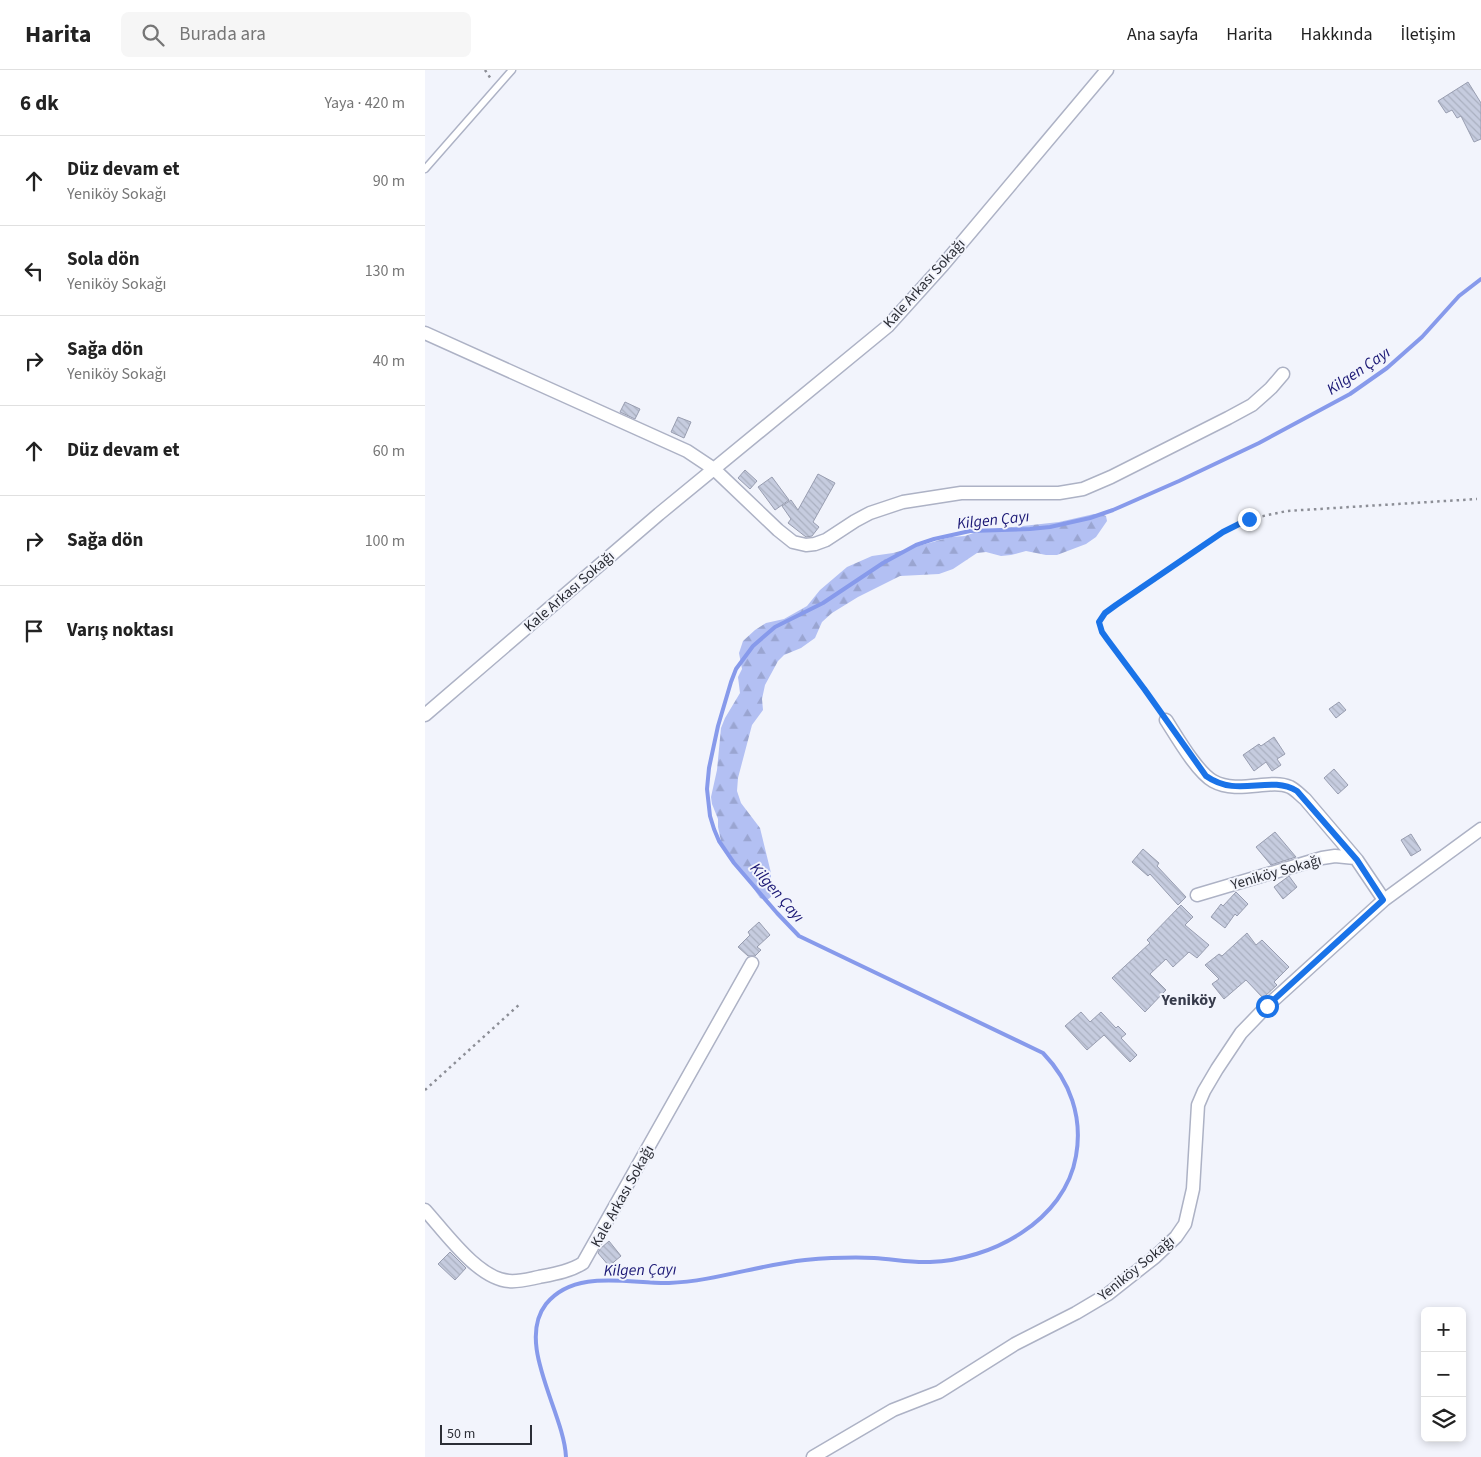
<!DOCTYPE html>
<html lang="tr">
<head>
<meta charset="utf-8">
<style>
  body { margin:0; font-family:"Source Sans 3",sans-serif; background:#f6f6f6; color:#222 }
  .controls { position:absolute; right:15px; bottom:15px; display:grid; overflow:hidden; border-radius:8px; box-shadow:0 2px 8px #0003 }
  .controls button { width:45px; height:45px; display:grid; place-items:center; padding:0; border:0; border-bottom:1px solid #e0e0e0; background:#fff; color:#222; font:25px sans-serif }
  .scale { position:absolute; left:15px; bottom:12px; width:92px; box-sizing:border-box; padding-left:5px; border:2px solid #2c2e36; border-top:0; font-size:14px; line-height:18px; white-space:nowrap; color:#2c2e36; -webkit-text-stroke:4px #f2f4fc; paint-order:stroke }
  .stop { position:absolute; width:15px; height:15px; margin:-11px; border:4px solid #1a73e8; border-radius:50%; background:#fff }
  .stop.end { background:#1a73e8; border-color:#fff; box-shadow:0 1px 5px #0008 }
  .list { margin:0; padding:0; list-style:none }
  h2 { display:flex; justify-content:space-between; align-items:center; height:65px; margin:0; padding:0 20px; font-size:21px }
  h2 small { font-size:16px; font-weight:400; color:#767676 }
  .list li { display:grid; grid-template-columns:32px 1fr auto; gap:15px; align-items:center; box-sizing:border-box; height:90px; padding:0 20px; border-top:1px solid #e0e0e0 }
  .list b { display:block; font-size:19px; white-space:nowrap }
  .list p { margin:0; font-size:16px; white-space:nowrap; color:#767676 }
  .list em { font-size:16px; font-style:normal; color:#767676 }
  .icon { flex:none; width:28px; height:28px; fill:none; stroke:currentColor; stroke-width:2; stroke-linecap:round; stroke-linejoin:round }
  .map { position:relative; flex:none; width:1056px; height:1387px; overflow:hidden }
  header { display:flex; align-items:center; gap:30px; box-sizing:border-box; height:70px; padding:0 25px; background:#fff; border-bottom:1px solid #e0e0e0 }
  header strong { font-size:24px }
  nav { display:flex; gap:28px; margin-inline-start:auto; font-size:18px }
  .search { width:350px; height:45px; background:#f6f6f6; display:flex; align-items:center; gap:12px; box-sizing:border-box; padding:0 18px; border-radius:8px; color:#767676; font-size:19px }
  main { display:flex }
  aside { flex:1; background:#fff }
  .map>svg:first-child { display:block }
</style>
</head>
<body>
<header>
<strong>Harita</strong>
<div class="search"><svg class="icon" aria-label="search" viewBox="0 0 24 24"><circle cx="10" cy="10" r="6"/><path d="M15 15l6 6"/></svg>Burada ara</div>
<nav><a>Ana sayfa</a><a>Harita</a><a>Hakkında</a><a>İletişim</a></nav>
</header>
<main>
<aside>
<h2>6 dk<small>Yaya · 420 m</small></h2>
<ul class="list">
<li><svg class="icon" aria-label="ahead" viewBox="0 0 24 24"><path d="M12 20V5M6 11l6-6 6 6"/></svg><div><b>Düz devam et</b><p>Yeniköy Sokağı</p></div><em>90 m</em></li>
<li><svg class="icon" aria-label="left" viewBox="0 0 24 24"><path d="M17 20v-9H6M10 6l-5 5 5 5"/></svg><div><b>Sola dön</b><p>Yeniköy Sokağı</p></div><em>130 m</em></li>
<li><svg class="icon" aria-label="right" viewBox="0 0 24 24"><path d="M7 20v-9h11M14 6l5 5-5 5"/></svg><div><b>Sağa dön</b><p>Yeniköy Sokağı</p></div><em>40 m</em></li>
<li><svg class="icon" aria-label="ahead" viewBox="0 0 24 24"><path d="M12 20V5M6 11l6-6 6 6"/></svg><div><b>Düz devam et</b></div><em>60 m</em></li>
<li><svg class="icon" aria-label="right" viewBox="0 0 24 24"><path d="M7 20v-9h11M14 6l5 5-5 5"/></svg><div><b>Sağa dön</b></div><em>100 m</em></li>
<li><svg class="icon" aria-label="arrive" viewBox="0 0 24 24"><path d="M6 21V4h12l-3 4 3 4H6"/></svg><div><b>Varış noktası</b></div></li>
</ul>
</aside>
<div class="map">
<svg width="1056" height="1387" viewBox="0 0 1056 1387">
  <defs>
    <pattern id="forest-firs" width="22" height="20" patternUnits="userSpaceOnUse" patternTransform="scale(1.25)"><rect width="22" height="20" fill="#b3c0f3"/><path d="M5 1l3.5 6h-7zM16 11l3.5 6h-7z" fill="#9aa5d1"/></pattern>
    <pattern id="building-back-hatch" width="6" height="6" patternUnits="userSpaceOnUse" patternTransform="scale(1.25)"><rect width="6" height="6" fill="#c6ccdf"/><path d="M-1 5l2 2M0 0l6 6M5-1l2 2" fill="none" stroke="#aab0c0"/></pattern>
  </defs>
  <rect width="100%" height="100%" fill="#f2f4fc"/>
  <path fill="url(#forest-firs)" d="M669 444H676L681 446 682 451 671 467 661 474 632 485H621L601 481 586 485 576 486 561 482 552 483 528 499 514 504 475 506 433 527 407 543 397 552 390 568 376 578 359 585 353 591 340 615 337 629 338 640 327 655 313 708 312 721 316 733 335 758 346 803V827L342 830 335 828 296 771 293 757V749L287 734 286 727 292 700 296 658 300 648 315 623 313 607 317 599 314 583 318 571 330 560 341 553 359 549 382 536 395 520 422 497 447 486 468 483 526 467 540 466 554 461 634 452Z"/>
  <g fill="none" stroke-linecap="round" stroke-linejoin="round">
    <path stroke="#879aeb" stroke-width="4" d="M141 1387C139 1342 90 1274 121 1234 150 1198 205 1214 244 1213 290 1211 334 1195 380 1190 403 1188 426 1187 449 1188 468 1189 486 1193 505 1192 566 1190 640 1151 651 1086 658 1047 645 1011 618 983L374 866 352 843 309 793 294 771 289 759 285 746 282 719 284 698 293 656 306 612 311 599 328 576 350 557 398 533 458 493 491 475 509 469 545 461 605 459 625 457 665 448 688 440 754 411 834 373 925 324 962 298 997 267 1034 226 1056 209"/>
  </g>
  <path fill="url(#building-back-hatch)" stroke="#989db0" d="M1043 12 1056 33V69L1049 72 1036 46 1032 48 1027 40 1021 43 1013 31Z
    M200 332 215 339 210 349 195 342Z
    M253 347 266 352 259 368 246 362Z
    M320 400 332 411 325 419 313 408Z
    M393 404 410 413 388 452 394 457 387 466 381 467 363 453 366 449 357 436 366 430 373 440Z
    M347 407 364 430 350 440 333 417Z
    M914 632 921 640 911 648 904 639Z
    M849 667 860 684 852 689 856 695 847 701 841 692 829 701 818 685 834 674 836 676Z
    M909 699 923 715 913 724 899 708Z
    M850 762 871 787 846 795 831 777Z
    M986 764 996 780 986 786 976 770Z
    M718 779 734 793 732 796 761 827 753 835 725 804 723 806 707 792Z
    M864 806 872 817 858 829 849 817Z
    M811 822 823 834 812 846 810 844 800 858 786 847 796 834 798 836Z
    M756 835 768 847 760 855 784 875 772 888 764 882 748 897 741 889 725 904 741 920 720 942 687 908 725 873 722 870Z
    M334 852 345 865 332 877 336 880 330 886H323L313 877 325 865 323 862Z
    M822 863 831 875 837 870 864 897 849 912 852 915 838 928 821 910 799 929 787 914 794 909 780 895 794 884 797 886Z
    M656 942 665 952 676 942 691 958 693 956 701 964 696 968 712 985 705 992 679 965 662 980 640 956Z
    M184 1171 196 1186 184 1196 173 1183 175 1179Z
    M25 1182 41 1198 30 1210 13 1194Z"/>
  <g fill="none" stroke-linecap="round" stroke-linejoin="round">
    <defs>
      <path id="lane" d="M0 99 87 0"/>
      <path id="street" d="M0 263 262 381 289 399 353 460 368 472 381 475 390 474 401 470 430 451 445 443 478 432 536 423H634L658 419 686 407 803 348 827 335 846 318 858 304
        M0 645 234 444 463 256 518 195 682 0
        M741 650C752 667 772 702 788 711 813 725 845 708 865 717 871 720 875 725 880 729L932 790 959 830
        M772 825 897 788 910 786 930 788
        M0 1140C20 1162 53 1209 84 1211 94 1212 104 1209 114 1207 129 1204 146 1201 158 1193L327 893
        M388 1387 468 1340 514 1322 590 1274 651 1243 683 1224 730 1187 751 1167 760 1154 768 1119 773 1035 779 1021 792 999 816 963 842 936 959 830 1056 759"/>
    </defs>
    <use href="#lane" stroke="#adb2c5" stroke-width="9"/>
    <use href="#street" stroke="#adb2c5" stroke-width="15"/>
    <path stroke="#8c8e96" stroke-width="2.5" stroke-dasharray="2.5 4" stroke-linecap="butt" d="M60 0 66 9
      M735 641 721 619 681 569 677 562 674 552 680 543 691 535 813 453 824 449 862 441 1052 429
      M0 1020 96 933"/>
    <use href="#lane" stroke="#fff" stroke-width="6"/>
    <use href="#street" stroke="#fff" stroke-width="12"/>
  </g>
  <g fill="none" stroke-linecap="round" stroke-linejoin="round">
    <path stroke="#1a73e8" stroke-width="6" d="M824 449 798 462 691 535 680 543 674 552 677 562 682 569 720 620 781 706C814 729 843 704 872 721L932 790 958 830 842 936"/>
  </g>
  <g text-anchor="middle" stroke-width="4" stroke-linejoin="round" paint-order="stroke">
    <g font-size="15" fill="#2c2e36" stroke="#f2f4fc">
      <text transform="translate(499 213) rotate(-48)" y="5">Kale Arkası Sokağı</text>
      <text transform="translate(144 521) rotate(-41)" y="5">Kale Arkası Sokağı</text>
      <text transform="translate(851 802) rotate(-16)" y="5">Yeniköy Sokağı</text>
      <text transform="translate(197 1126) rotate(-61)" y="5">Kale Arkası Sokağı</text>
      <text transform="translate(711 1198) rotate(-39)" y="5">Yeniköy Sokağı</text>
    </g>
    <g font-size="16" font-style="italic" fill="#1b1875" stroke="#f2f4fc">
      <text transform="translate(933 300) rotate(-34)" y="6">Kilgen Çayı</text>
      <text transform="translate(568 449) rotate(-6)" y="6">Kilgen Çayı</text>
      <text transform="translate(353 822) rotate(49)" y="6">Kilgen Çayı</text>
      <text transform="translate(215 1199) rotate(-1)" y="6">Kilgen Çayı</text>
    </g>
    <g font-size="16" font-weight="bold" fill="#373b4b" stroke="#f2f4fc">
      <text x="764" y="935">Yeniköy</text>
    </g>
  </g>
</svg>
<div class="controls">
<button>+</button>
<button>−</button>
<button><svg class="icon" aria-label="layers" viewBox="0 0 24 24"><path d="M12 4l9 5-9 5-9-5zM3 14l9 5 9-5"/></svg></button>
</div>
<div class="scale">50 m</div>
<div class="stop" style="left:842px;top:936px"></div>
<div class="stop end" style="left:824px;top:449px"></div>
</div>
</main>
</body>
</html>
